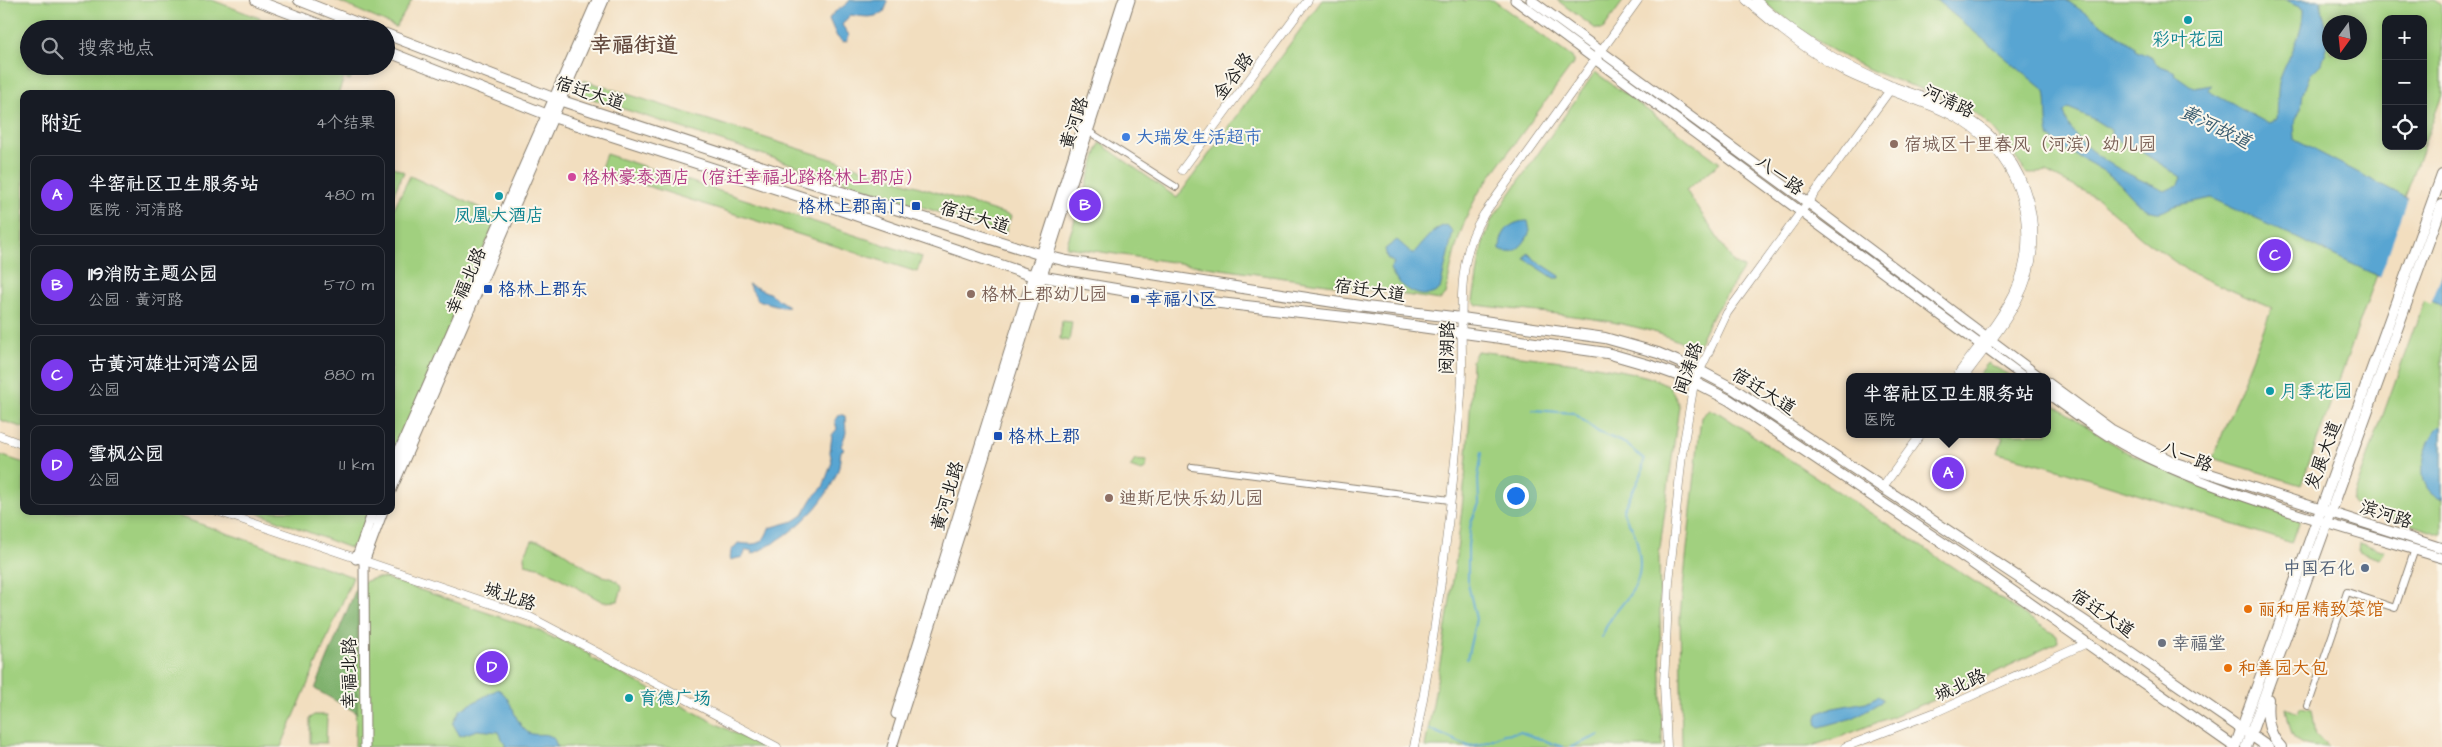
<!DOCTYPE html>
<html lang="zh">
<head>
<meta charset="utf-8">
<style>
  body { margin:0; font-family:"Architects Daughter","LXGW WenKai TC",sans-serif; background:#20242c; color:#f1f3f6 }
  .controls { position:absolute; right:15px; top:15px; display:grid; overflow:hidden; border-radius:10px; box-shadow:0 2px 8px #0003 }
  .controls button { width:45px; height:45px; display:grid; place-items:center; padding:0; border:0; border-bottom:1px solid #363941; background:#171b24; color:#f1f3f6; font:25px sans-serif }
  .compass { position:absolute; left:2322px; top:15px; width:45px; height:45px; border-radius:50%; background:#171b24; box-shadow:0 2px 8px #0003; rotate:195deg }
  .you { position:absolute; left:1515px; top:495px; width:18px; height:18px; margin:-12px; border:4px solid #fff; border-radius:50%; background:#1a73e8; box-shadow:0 0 0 8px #1a73e833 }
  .badge { display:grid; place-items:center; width:32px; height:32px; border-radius:50%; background:#7c3aed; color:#fff; font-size:16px; font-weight:700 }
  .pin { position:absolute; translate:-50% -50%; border:2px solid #fff; box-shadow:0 1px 5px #0006 }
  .popup { position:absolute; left:1846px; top:373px; width:205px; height:65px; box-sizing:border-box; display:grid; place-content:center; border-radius:10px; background:#171b24; filter:drop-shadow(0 1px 4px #0005); font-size:16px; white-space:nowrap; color:#9ea1a6 }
  .popup b { font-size:19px; color:#f1f3f6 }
  .popup::after { content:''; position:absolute; left:50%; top:100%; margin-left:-10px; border:10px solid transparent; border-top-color:#171b24 }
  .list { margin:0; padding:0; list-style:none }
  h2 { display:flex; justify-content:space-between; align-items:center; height:65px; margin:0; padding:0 20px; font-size:21px }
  h2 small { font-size:16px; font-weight:400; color:#9ea1a6 }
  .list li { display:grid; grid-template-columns:32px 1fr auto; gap:15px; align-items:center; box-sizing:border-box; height:80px; margin:0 10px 10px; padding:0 10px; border:1px solid #363941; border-radius:10px }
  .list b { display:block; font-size:19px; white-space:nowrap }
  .list p { margin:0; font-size:16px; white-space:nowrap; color:#9ea1a6 }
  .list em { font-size:16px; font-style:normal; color:#9ea1a6 }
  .icon { flex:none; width:28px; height:28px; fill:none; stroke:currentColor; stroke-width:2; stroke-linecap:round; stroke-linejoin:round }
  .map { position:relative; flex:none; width:2442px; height:747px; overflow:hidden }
  .search { position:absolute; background:#171b24; box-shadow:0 2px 8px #0003; left:20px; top:20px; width:375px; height:55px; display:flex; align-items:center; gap:12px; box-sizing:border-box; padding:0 18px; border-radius:28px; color:#9ea1a6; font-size:19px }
  .panel { position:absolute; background:#171b24; box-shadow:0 2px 8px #0003; left:20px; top:90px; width:375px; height:425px; border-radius:10px }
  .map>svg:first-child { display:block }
</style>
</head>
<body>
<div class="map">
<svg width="2442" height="747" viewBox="0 0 2442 747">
  <rect width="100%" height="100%" fill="#fbf7ec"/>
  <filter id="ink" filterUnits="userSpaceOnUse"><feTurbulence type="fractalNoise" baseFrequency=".02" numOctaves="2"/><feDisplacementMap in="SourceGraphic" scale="10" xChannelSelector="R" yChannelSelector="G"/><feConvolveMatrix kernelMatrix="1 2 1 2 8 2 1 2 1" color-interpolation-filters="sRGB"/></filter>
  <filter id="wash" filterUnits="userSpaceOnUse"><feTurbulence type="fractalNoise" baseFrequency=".0096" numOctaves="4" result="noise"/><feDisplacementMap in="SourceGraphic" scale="20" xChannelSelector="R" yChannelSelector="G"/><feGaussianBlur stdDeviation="1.12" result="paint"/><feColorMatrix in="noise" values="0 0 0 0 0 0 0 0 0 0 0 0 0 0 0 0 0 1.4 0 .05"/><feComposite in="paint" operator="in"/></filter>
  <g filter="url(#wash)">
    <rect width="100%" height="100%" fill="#f2debf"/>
    <path fill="#a1d07f" stroke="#5e764e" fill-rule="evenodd" d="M0 0H212L288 29H29V66H355L350 80 344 78 338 94H24V428L0 420Z
      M335 0H412L396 27Z
      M1322 0H1463L1466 2 1468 0H1493L1573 58V64L1479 192C1460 226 1452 257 1446 295L1440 300 1066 247 1100 143 1177 198Z
      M1557 0H1624L1603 29H1596Z
      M1761 0H2434L2442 5V95L2301 485 2213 458 2272 308 2189 272 2142 238 2097 198 2046 172 2027 174C2011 152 1996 126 1972 111 1945 93 1910 87 1880 74 1836 56 1798 29 1761 0ZM2386 19H2423V146H2386ZM2330 22H2360V52H2330Z
      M1595 72 1720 163 1686 190 1734 263 1744 268 1711 318 1696 349C1683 343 1670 337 1657 333 1599 315 1536 313 1477 305L1473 301 1482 246 1491 221Z
      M583 80 1011 216 1005 234 590 98 580 92Z
      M606 154 922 257 917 272 600 171Z
      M391 166 404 172 391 199Z
      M410 176 498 216 391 462V214Z
      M2442 251V535L2355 506 2352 501Z
      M1062 321 1072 322 1069 341 1060 339Z
      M1477 351C1513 356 1645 367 1668 386 1674 392 1676 398 1679 406L1659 555 1662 747H1425C1449 619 1469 491 1472 361Z
      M1988 363 2012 377H1977Z
      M2047 400 2121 449 2196 484 2300 520 2292 543 2048 466 1998 453 2003 437 1994 434H2047Z
      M1709 410 1716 411 2057 636 2058 642 1961 689 1843 736 1808 747H1682L1680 615 1701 417Z
      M0 455 24 463V511H163L353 577 281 747H0Z
      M1135 460 1147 461 1146 469 1141 471 1130 467Z
      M253 511H370L356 542 350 548Z
      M532 541C553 538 580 567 600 575 608 578 620 579 622 588L618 601 603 602 542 568 525 564 524 556Z
      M2360 543 2385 551 2380 558 2359 551Z
      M375 578H385L538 630 555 639 556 637 591 655V658L761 747H355L358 584Z
      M2300 707 2312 709 2316 735 2329 747C2294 747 2292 742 2286 708L2298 713Z
      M314 715H327L326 743H310V718Z"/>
    <path fill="#80b26e" stroke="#4e6745" d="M358 584 357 713 315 689Z"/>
    <path fill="#59a5d2" stroke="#3a6077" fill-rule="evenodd" d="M850 0H886L888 2 884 12C871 20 863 16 850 15L842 25 849 35 847 41 843 42 837 37 829 19C834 9 845 8 850 0Z
      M1936 0H2066L2135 47V50L2152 58C2156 67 2167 67 2175 72L2174 74 2194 88 2212 85 2208 89 2210 92 2269 124 2277 119C2278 108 2277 87 2280 79 2288 56 2304 35 2303 9L2284 0H2320L2329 38 2321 64 2310 75 2303 93 2301 109 2294 124 2295 140 2442 216V306L2211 198C2199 201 2186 203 2174 206 2168 208 2164 213 2156 212 2140 210 2129 192 2118 182 2098 164 2070 156 2050 138 2045 123 2048 107 2045 91ZM2068 108 2090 117 2111 130V135L2134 151 2137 149 2181 177 2178 185 2165 191C2132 176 2072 151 2064 112Z
      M1528 221 1530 231C1526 243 1513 258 1500 250 1500 232 1510 221 1528 221Z
      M1447 225 1453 232 1440 289C1423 305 1397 286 1390 269L1394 263 1387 258 1385 249 1397 240 1413 254C1422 244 1433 227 1447 225Z
      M1528 253 1534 259 1560 276V278H1554L1528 261 1525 259Z
      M748 284 769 293 788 306 782 307 758 300Z
      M840 414 845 416 846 433 841 446 844 449 841 451C840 456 840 462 839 467 827 506 789 538 752 554L753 551 746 550 743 557 730 560 731 551 738 543C755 545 763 546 769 528L794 521 803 515 814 496 823 487 832 462 830 452 832 435 837 429 835 421Z
      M2442 425V498C2409 491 2425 434 2442 425Z
      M498 689C513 698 513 720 526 731 533 738 544 731 552 737 556 740 555 744 558 747H506L499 732 477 730 460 736 453 724 460 710Z
      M1878 696 1883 699 1881 702 1853 718 1820 727 1816 724 1818 714 1828 709 1866 702Z"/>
    <path fill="#f2debf" d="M2409 196 2442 213V274L2431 304 2379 280Z"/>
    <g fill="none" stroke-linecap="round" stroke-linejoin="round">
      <path stroke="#59a5d2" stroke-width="2" d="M1533 410 1574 413 1598 432 1626 444 1644 459 1642 473 1623 510C1624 518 1630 523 1633 530 1636 536 1638 546 1639 553 1646 596 1613 602 1602 637
        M1467 659 1476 619 1468 584V545L1471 522 1479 504 1478 478 1482 452
        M1429 729 1468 746 1482 744 1504 734 1520 732 1563 747
        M1571 747 1600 735"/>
    </g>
  </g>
  <g filter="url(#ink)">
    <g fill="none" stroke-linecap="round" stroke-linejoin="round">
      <defs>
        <path id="minor" d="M1088 131 1176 187
          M1192 467 1450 500
          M2308 706 2347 592 2395 608 2415 549"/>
        <path id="tertiary" d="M1746 0C1778 28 1809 53 1847 73 1885 92 1929 101 1965 123 2021 157 2042 234 2014 293 1999 323 1975 350 1956 377
          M1756 0C1796 37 1840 64 1890 85 1916 95 1947 103 1970 119 2029 158 2051 236 2018 299 2004 327 1982 352 1964 377
          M1182 170 1308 0
          M0 436 24 445
          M1883 487 1921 434
          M217 511 530 617 777 747
          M1414 747C1437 631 1451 513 1461 395 1466 336 1450 266 1484 214L1638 0
          M1667 747 1664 683 1669 582 1682 454 1694 383 1727 313 1893 86
          M1845 747 1936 712 2085 644"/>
        <path id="secondary" d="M1515 0 2024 377
          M1531 0 1807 202 2040 377
          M2047 382 2111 429 2174 462 2442 548
          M2047 393C2078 416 2111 440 2146 457 2237 500 2345 528 2442 558
          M391 469 597 0
          M391 491 604 0
          M356 559 373 511
          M896 714 1033 275 1047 238 1123 0
          M365 747 364 562 383 511
          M892 747 1130 0"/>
        <path id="primary" d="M255 0 331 29
          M299 0 372 29
          M386 34 553 98 800 179 1042 255 1067 261 1366 307 1462 318 1605 338 1658 353 1700 371 1734 389 2116 642 2268 747
          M386 51 553 117 811 200 1027 274 1157 296 1363 319 1607 353 1652 366 1688 379 1729 400 1971 562 2235 747
          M2268 699C2266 717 2268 734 2281 747
          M2235 747 2442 175
          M2246 747 2442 205"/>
      </defs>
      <use href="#minor" stroke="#877d6e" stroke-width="8"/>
      <use href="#tertiary" stroke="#877d6e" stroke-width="9"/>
      <use href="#secondary" stroke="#877d6e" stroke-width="11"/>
      <use href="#primary" stroke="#877d6e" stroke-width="12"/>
      <use href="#minor" stroke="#fff" stroke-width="6"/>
      <use href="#tertiary" stroke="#fff" stroke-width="8"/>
      <use href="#secondary" stroke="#fff" stroke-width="9"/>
      <use href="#primary" stroke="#fff" stroke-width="10"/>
    </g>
  </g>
  <g fill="#0f9aa8" stroke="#fbf7ec" stroke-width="2">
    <circle cx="2188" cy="20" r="5"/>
    <circle cx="499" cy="196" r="5"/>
    <circle cx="2270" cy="391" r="5"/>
    <circle cx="629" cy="698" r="5"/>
  </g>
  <circle fill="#3f7fe0" stroke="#fbf7ec" stroke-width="2" cx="1126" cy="137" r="5"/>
  <g fill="#8d6e63" stroke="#fbf7ec" stroke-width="2">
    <circle cx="1894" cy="144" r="5"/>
    <circle cx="971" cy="294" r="5"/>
    <circle cx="1109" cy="498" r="5"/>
  </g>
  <circle fill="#d1479c" stroke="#fbf7ec" stroke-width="2" cx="572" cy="177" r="5"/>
  <g fill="#1a4fb4" stroke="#fbf7ec" stroke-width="2">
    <rect x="911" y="201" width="10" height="10" rx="2.5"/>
    <rect x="483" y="284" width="10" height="10" rx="2.5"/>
    <rect x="1130" y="294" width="10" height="10" rx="2.5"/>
    <rect x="993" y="431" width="10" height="10" rx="2.5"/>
  </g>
  <circle fill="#5c6f8a" stroke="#fbf7ec" stroke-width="2" cx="2365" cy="568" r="5"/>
  <g fill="#e8710a" stroke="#fbf7ec" stroke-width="2">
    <circle cx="2248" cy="609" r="5"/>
    <circle cx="2228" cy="668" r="5"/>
  </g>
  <circle fill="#6b7280" stroke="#fbf7ec" stroke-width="2" cx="2162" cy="643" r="5"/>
  <g text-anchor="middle" stroke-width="4" stroke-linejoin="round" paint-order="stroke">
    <g font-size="18" fill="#0d838f" stroke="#fbf7ec">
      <text x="2188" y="45">彩叶花园</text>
      <text x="499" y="221">凤凰大酒店</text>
      <text x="2280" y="397" text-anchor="start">月季花园</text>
      <text x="639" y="704" text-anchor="start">育德广场</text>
    </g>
    <g font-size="18" fill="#1c1c1c" stroke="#fbf7ec">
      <text transform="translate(1233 76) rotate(-53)" y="6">金谷路</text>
      <text transform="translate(590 93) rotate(18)" y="6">宿迁大道</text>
      <text transform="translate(1949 101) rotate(25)" y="6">河清路</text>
      <text transform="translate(1074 123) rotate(-72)" y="6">黄河路</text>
      <text transform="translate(1780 175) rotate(36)" y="6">八一路</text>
      <text transform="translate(975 217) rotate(17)" y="6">宿迁大道</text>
      <text transform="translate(466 281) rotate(-66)" y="6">幸福北路</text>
      <text transform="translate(1370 290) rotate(8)" y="6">宿迁大道</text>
      <text transform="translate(1447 348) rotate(-89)" y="6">阅湖路</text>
      <text transform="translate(1688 368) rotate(-71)" y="6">闻涛路</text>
      <text transform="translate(1764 391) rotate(32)" y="6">宿迁大道</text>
      <text transform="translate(2323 455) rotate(-70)" y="6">发展大道</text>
      <text transform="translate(2187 456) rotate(22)" y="6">八一路</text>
      <text transform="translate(947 496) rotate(-73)" y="6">黄河北路</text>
      <text transform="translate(2386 514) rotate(18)" y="6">滨河路</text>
      <text transform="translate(510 596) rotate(19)" y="6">城北路</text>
      <text transform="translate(2103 613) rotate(34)" y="6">宿迁大道</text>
      <text transform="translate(349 673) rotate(-90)" y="6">幸福北路</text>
      <text transform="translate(1960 685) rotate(-24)" y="6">城北路</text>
    </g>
    <g font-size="18" fill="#366cbe" stroke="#fbf7ec" text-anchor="start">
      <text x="1136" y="143">大瑞发生活超市</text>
    </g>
    <g font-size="18" fill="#785e54" stroke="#fbf7ec" text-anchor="start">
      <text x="1904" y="150">宿城区十里春风（河滨）幼儿园</text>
      <text x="981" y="300">格林上郡幼儿园</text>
      <text x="1119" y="504">迪斯尼快乐幼儿园</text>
    </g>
    <g font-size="18" fill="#b23c85" stroke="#fbf7ec" text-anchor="start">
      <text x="582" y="183">格林豪泰酒店（宿迁幸福北路格林上郡店）</text>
    </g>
    <g font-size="18" fill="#164399" stroke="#fbf7ec" text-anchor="start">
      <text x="906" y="212" text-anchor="end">格林上郡南门</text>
      <text x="498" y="295">格林上郡东</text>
      <text x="1145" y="305">幸福小区</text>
      <text x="1008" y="442">格林上郡</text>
    </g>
    <g font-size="18" fill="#4e5e75" stroke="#fbf7ec" text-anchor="end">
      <text x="2355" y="574">中国石化</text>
    </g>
    <g font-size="18" fill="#c56008" stroke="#fbf7ec" text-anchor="start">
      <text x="2258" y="615">丽和居精致菜馆</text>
      <text x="2238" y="674">和善园大包</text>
    </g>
    <g font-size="18" fill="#5b616d" stroke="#fbf7ec" text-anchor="start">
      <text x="2172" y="649">幸福堂</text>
    </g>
    <g font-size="19" font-style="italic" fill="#375a6e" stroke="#fbf7ec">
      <text transform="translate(2216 126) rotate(26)" y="7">黄河故道</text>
    </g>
    <g font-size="22" font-weight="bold" fill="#62473b" stroke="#fbf7ec">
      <text x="634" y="52">幸福街道</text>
    </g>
  </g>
</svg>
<div class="controls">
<button>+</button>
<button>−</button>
<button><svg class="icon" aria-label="locate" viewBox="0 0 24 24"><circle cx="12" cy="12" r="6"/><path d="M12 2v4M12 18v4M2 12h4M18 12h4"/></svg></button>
</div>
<svg class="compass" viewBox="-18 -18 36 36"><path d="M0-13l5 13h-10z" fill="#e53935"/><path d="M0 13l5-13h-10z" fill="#9ea1a6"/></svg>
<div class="you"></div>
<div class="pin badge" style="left:1948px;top:473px">A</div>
<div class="popup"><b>半窑社区卫生服务站</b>医院</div>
<div class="pin badge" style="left:1085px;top:205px">B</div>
<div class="pin badge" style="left:2275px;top:255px">C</div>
<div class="pin badge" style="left:492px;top:667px">D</div>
<div class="search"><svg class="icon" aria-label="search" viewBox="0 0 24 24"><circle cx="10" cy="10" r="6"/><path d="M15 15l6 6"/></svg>搜索地点</div>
<section class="panel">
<h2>附近<small>4个结果</small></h2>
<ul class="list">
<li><span class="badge">A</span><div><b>半窑社区卫生服务站</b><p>医院 · 河清路</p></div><em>480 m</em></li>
<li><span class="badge">B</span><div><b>119消防主题公园</b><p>公园 · 黄河路</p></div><em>570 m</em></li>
<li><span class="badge">C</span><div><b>古黄河雄壮河湾公园</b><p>公园</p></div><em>880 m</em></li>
<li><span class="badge">D</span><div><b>雪枫公园</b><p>公园</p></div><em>1.1 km</em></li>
</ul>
</section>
</div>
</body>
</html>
